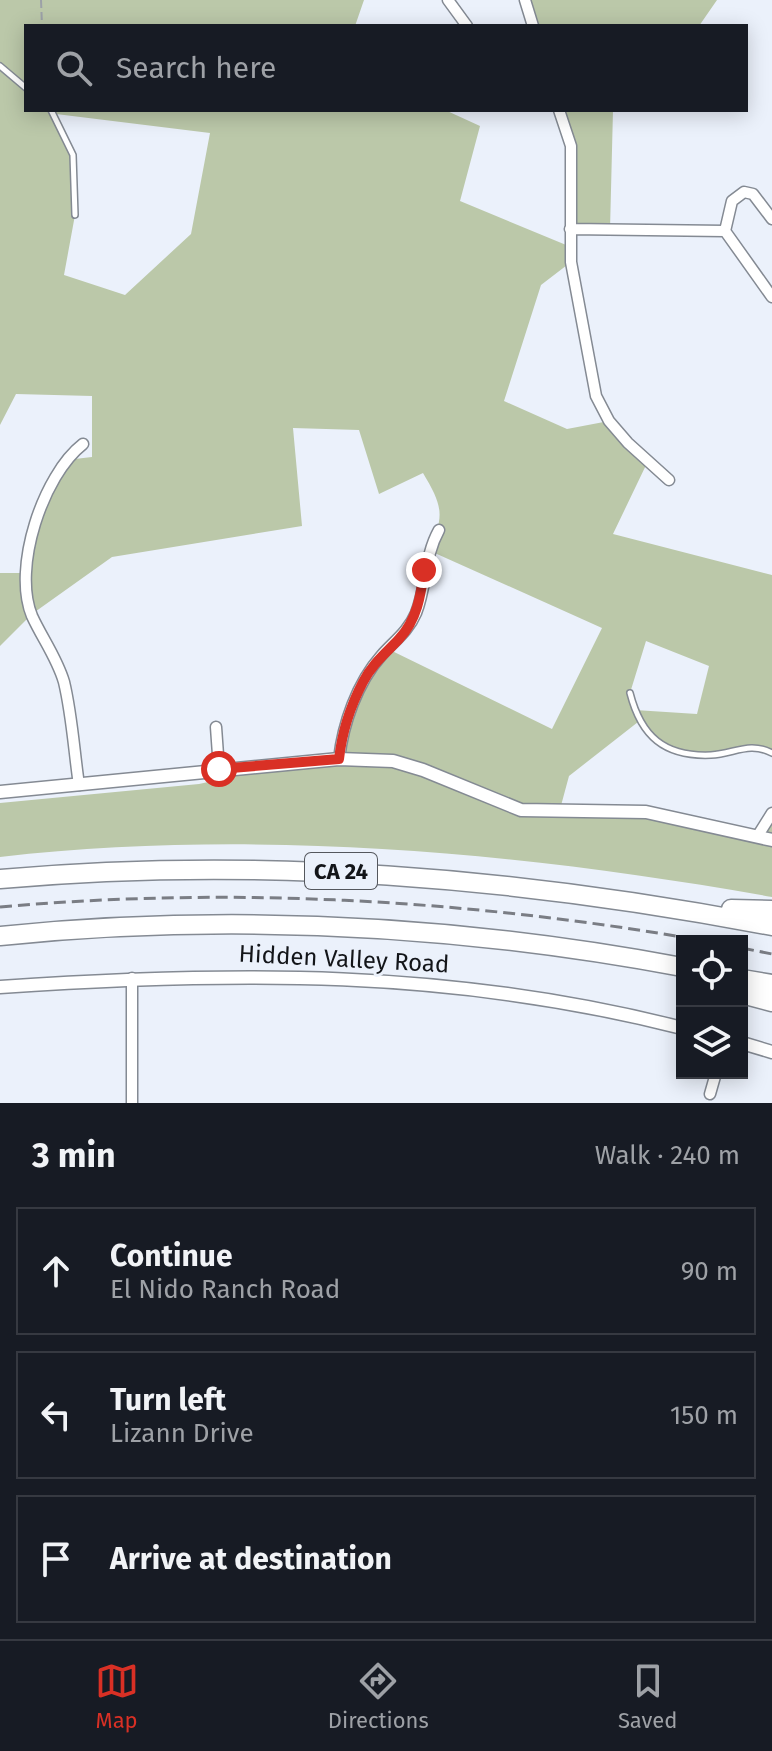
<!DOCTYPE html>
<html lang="en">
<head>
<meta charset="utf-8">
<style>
  body { margin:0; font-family:"Fira Sans",sans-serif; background:#242831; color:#f1f3f6 }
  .controls { position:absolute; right:24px; bottom:24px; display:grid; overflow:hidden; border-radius:0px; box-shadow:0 4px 20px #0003 }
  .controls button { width:72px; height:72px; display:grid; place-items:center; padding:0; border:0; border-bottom:2px solid #363941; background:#171b24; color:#f1f3f6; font:40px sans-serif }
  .stop { position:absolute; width:24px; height:24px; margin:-18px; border:6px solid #d93025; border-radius:50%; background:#fff }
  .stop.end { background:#d93025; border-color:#fff; box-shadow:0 2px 8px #0008 }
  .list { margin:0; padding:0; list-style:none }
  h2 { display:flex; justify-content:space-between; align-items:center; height:104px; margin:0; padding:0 32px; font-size:34px }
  h2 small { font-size:26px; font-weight:400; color:#9ea1a6 }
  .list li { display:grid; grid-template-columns:52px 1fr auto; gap:24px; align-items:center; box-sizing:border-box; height:128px; margin:0 16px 16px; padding:0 16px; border:2px solid #363941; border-radius:0px }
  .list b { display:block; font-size:30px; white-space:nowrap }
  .list p { margin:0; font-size:26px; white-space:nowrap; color:#9ea1a6 }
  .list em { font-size:26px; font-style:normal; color:#9ea1a6 }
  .icon { flex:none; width:44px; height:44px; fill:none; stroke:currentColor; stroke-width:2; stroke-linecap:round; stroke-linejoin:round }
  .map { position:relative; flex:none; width:772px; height:1103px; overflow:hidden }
  .search { position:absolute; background:#171b24; box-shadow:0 4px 20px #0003; left:24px; right:24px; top:24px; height:88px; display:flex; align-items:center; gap:20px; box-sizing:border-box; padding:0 28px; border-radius:0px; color:#9ea1a6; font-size:30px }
  .sheet { height:536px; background:#171b24 }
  nav { display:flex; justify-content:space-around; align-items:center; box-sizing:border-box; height:112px; border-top:2px solid #363941; background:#171b24; font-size:22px; color:#9ea1a6 }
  nav a { display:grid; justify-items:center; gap:4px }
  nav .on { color:#d93025 }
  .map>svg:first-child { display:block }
</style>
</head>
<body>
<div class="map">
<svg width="772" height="1103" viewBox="0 0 772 1103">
  <rect width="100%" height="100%" fill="#ebf1fb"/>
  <path fill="#bbc8a9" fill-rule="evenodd" d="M0 0H364L355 26H26V110H445L480 126 460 201 571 247V262L541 285 504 401 567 429 609 421 648 461 613 534 772 575V753C759 747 750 749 735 752 695 758 666 754 638 722L569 776 559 813 606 811 757 837 772 813V897C520 852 256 828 0 857V803L199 784 295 763 339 759 363 681 388 649 552 729 602 628 428 550C446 516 442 505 423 473L379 494 359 430 293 428 302 526 112 557 32 614 0 646V573H23L45 500 66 460 92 457V396L16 394 0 425ZM56 114 210 133 191 234 125 295 64 275 75 215 73 155ZM646 641 709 666 697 714 635 710 630 693Z
    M525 0H717L699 26H533Z
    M559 110H613L610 230 570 229 571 146Z"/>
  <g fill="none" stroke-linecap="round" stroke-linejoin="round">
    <defs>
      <path id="service" d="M0 66 26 88
        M51 110 73 155 75 215
        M630 693C641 736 664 757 711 755 734 754 749 741 772 753"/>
      <path id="minor" d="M448 0 467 26
        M525 0 533 26
        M559 110 571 146V262L596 396 609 421 628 443 669 480
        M570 229 725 231 772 297
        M725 231 732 201 744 192 753 194 772 219
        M216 727 219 769
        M339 759C343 724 357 683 381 656 393 642 408 632 416 613 427 585 424 557 439 530
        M79 785C74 751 72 715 64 682 57 658 42 638 32 616 12 568 43 475 83 444
        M757 837 772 813
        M132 978V1103
        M710 1094 716 1073"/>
      <path id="tertiary" d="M0 792 339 759 393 761 423 770 521 810 646 812 772 840
        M0 987C235 971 452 969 682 1028
        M742 1043 772 1052"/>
      <path id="motorway" d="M0 879C260 856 516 877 772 926
        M731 909 772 910
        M0 936C227 913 458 925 682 967
        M742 979 772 984
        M742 994 772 1002"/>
    </defs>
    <use href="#service" stroke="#848a93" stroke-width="8"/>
    <use href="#minor" stroke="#848a93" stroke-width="13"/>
    <use href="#tertiary" stroke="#848a93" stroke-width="15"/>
    <use href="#motorway" stroke="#848a93" stroke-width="21"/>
    <path stroke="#9ca1a8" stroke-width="2" stroke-dasharray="8 4" stroke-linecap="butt" d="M41 0 42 26"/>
    <use href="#service" stroke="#fff" stroke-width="5"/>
    <use href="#minor" stroke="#fff" stroke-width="10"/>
    <use href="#tertiary" stroke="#fff" stroke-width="12"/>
    <use href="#motorway" stroke="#fff" stroke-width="18"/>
    <path stroke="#7a7d84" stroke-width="3" stroke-dasharray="12 6" stroke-linecap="butt" d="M0 907C236 886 472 900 705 941
      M742 948 772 954"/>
  </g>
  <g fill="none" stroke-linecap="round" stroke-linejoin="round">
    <path stroke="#d93025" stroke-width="10" d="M219 769 339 759C342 732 351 705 363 682 372 664 386 653 399 639 417 620 421 595 424 570"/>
  </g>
  <g text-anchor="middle" stroke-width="6" stroke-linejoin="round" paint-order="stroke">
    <rect fill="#ebf1fb" stroke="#54575d" stroke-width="2" x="305" y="853" width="72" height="36" rx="6"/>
    <g font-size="22" font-weight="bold" fill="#131519">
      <text x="341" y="879">CA 24</text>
    </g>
    <g font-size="24" fill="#131519" stroke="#ebf1fb">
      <text transform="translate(344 959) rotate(3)" y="8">Hidden Valley Road</text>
    </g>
  </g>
</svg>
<div class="controls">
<button><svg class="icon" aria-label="locate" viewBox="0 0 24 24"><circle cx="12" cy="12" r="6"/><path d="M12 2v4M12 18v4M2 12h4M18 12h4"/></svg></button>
<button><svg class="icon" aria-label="layers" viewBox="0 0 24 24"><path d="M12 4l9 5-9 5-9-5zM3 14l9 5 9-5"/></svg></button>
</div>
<div class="stop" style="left:219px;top:769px"></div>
<div class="stop end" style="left:424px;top:570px"></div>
<div class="search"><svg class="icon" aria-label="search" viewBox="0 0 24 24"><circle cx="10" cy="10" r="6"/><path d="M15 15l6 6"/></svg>Search here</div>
</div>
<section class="sheet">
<h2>3 min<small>Walk · 240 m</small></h2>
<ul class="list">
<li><svg class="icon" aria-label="ahead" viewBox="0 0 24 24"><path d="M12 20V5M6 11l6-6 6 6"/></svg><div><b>Continue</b><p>El Nido Ranch Road</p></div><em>90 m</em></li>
<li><svg class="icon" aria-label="left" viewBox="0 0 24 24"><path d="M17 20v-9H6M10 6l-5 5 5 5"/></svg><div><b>Turn left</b><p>Lizann Drive</p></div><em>150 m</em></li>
<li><svg class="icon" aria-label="arrive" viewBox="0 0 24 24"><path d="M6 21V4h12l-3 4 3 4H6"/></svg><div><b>Arrive at destination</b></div></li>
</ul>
</section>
<nav>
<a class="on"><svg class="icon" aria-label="map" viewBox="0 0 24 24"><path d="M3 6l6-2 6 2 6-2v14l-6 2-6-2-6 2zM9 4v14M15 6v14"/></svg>Map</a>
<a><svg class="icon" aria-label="directions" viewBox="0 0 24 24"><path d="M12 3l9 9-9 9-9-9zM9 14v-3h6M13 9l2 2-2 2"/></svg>Directions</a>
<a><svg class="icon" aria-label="saved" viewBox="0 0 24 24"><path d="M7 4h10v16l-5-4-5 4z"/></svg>Saved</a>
</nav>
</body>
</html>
